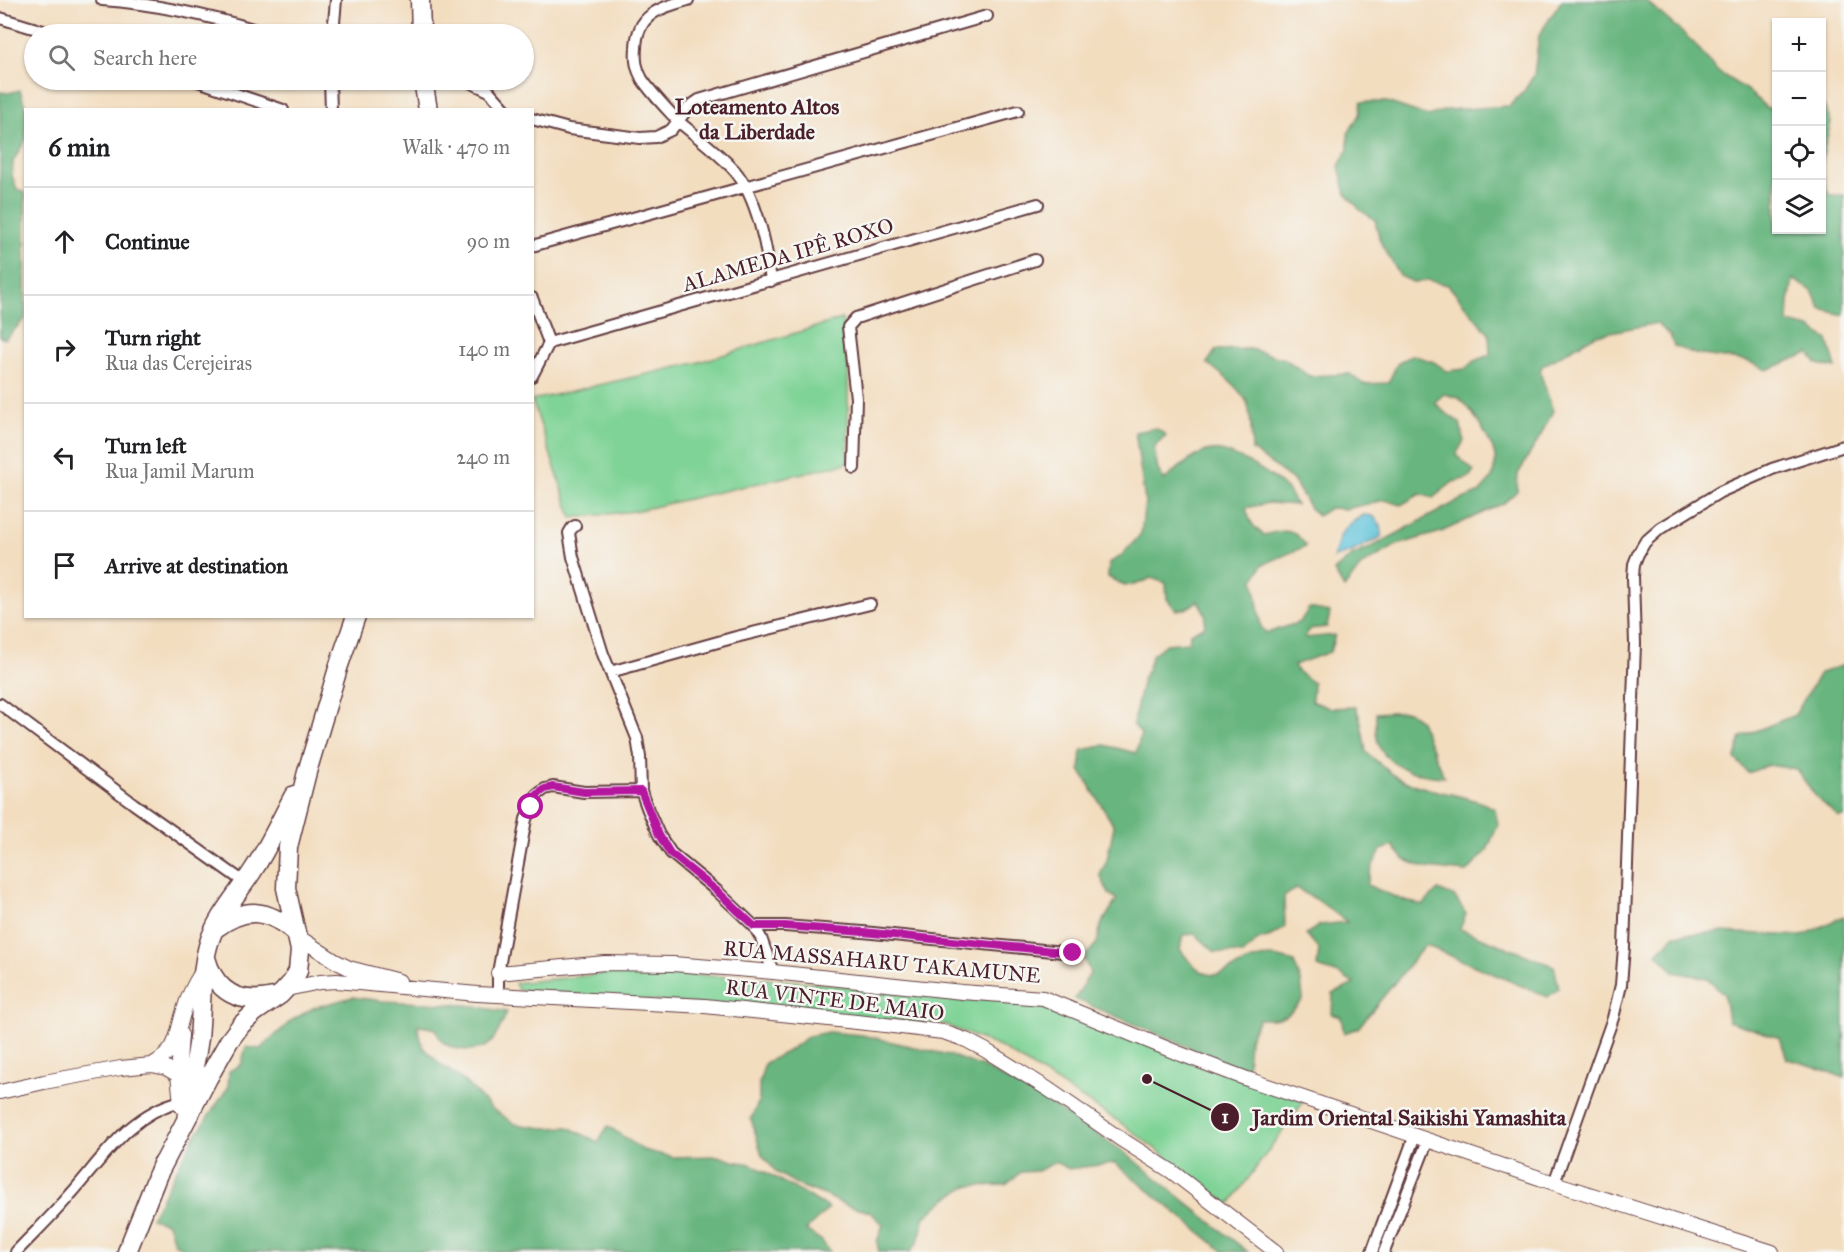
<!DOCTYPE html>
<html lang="en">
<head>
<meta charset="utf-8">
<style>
  body { margin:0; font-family:"IM FELL Great Primer",serif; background:#f2f2f2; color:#202124 }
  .controls { position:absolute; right:18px; top:18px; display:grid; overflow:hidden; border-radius:0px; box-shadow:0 2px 4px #0004 }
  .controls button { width:54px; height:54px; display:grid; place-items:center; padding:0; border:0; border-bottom:2px solid #e0e0e0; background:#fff; color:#202124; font:30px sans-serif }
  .stop { position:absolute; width:18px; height:18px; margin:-14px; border:4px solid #b5179e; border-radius:50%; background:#fff }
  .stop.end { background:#b5179e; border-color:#fff; box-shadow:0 2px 6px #0008 }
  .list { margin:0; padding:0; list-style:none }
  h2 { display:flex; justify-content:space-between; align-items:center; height:78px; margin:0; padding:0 24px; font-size:26px }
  h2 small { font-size:20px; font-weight:400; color:#757577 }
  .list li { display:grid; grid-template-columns:39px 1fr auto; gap:18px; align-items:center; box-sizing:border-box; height:108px; padding:0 24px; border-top:2px solid #e0e0e0 }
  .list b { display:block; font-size:22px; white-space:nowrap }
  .list p { margin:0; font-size:20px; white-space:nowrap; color:#757577 }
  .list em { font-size:20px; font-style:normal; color:#757577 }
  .icon { flex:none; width:33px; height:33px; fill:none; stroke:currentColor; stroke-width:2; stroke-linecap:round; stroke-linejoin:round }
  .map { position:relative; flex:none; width:1844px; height:1252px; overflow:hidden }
  .search { position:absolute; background:#fff; box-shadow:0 2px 4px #0004; left:24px; top:24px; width:510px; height:66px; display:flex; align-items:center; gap:15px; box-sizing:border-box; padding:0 21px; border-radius:33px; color:#757577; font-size:22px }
  .panel { position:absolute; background:#fff; box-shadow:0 2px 4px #0004; left:24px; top:108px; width:510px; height:510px; border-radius:0px }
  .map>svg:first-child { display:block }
</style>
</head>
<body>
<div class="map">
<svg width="1844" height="1252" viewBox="0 0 1844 1252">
  <rect width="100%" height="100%" fill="#f6f6f2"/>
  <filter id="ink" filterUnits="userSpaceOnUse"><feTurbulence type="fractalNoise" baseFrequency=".0167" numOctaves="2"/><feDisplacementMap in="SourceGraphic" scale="12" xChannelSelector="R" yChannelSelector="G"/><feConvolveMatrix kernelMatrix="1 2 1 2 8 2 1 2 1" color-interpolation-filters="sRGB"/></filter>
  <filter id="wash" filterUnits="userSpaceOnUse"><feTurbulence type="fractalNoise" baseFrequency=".008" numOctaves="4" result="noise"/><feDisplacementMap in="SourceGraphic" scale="24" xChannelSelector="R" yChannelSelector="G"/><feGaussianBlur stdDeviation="1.35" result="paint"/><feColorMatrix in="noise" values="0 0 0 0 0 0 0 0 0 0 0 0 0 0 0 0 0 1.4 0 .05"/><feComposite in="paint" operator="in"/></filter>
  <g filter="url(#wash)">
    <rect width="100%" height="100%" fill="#f3ddbf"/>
    <path fill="#7fd396" stroke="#647960" stroke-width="1.5" d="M842 319 848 362V463L635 511 572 518 532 400 696 363Z
      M632 971 782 980 961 996 1042 999 1304 1101 1230 1204 1118 1121 1000 1047 943 1024 518 990 515 983Z"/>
    <path fill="#67b57f" stroke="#586a55" stroke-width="1.5" d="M1562 0H1645L1693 42 1718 72 1747 90 1767 108H1776V230H1822V102L1831 122C1824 149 1817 168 1829 195H1844V315L1821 309 1811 290 1793 279 1789 302 1788 323 1810 328 1828 340 1836 368 1817 364 1809 353 1767 370 1747 361 1695 354 1674 346 1671 337 1657 323 1596 335 1542 366 1540 372 1553 411 1541 435 1518 474 1517 491 1504 503 1441 532 1397 545 1362 565 1344 588 1334 571 1353 555 1370 548 1456 502 1480 492 1492 478 1496 460 1493 449 1485 433 1473 414 1459 398 1444 394 1435 402 1442 410 1460 423 1464 441 1456 455 1474 471 1468 478 1453 482 1433 498 1420 494 1401 505 1385 500 1345 509 1330 508 1317 516 1310 508 1293 480 1252 450C1251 437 1252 410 1245 399 1236 385 1220 373 1207 363L1216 350 1250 349 1285 359 1309 376 1350 374 1363 384 1388 383 1397 364 1412 355 1434 362 1447 371 1465 369 1474 361 1490 355 1489 334 1448 285 1427 280 1415 283 1400 276 1380 241 1375 220 1360 210 1346 194 1339 166 1348 149V134L1359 115 1361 102H1387L1428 116 1446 110 1509 106 1524 91 1534 75 1539 35Z
      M20 90 26 109V139L13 162 12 176 17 189 25 193V319L5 339 0 337V92L9 93Z
      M1156 428 1166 435 1154 447 1158 470 1164 480C1174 472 1199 450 1212 450 1232 450 1272 474 1286 489 1290 493 1293 500 1296 505L1269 503 1246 508C1249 521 1253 527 1264 535 1283 529 1295 528 1306 546L1262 565 1254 580 1261 627 1267 633 1300 622 1309 608 1330 612 1327 627 1309 629 1305 638 1335 635 1330 652 1294 665 1297 671 1313 683 1312 701 1329 708 1356 707 1361 722 1366 752C1377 761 1389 774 1402 780 1432 794 1467 793 1495 809L1498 825 1486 852 1467 872 1426 868 1405 860 1393 846 1381 850 1372 867 1367 885 1405 901 1423 905 1438 890 1455 897 1466 914 1460 929 1554 966 1559 988 1548 997 1425 945 1358 1028 1344 1033 1341 1017 1332 1014 1333 994 1354 984 1339 974 1317 967 1319 949 1306 934 1320 925 1347 922 1316 899 1309 896 1297 888 1284 897 1285 927 1271 936 1258 940 1243 954 1215 952 1195 934 1183 935 1180 949C1217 1002 1229 957 1271 957 1278 957 1287 960 1294 962L1301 981 1303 999C1285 1019 1285 1019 1259 1019L1249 1039 1247 1072 1075 999 1090 973 1084 958 1097 943 1101 925 1117 899 1109 894 1100 875 1107 860 1114 826 1080 770 1082 750 1105 745 1136 753 1141 734 1133 724 1143 678 1147 670 1152 655 1166 644 1189 642 1190 633 1204 627 1206 615 1198 601 1186 609 1176 610 1167 599 1166 583 1151 578C1132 588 1127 588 1108 577L1109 563 1121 556 1141 534 1145 501 1135 432Z
      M1844 665V816L1839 817 1817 798 1796 769 1768 765 1748 773 1735 758 1741 737 1795 715 1820 673Z
      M1409 711 1420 721 1444 777C1422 776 1394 770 1381 750 1375 740 1376 724 1376 713Z
      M1844 916V1078L1816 1067 1787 1059 1780 1038 1728 1021 1724 994 1707 978 1674 972 1657 953 1675 935 1720 932 1802 936Z
      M352 997 383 1001 467 1005 507 1012C503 1021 496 1040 488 1045 477 1053 451 1051 442 1041 439 1038 437 1032 436 1029L417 1025 423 1047 440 1064 464 1081 491 1108 515 1124 544 1128 568 1127 598 1142 608 1126 643 1150 672 1157 718 1156 733 1161 751 1164 829 1208 806 1230 822 1241 830 1252H189L174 1243 168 1223 151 1218 193 1139 228 1088 229 1071 241 1065 246 1047 260 1049 292 1020 313 1008Z
      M828 1032 862 1035 949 1055 983 1067 1050 1104 1123 1151 1248 1252H1224L1115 1163 1069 1169 1055 1162 1038 1171 1021 1172 1006 1185 967 1186 947 1198 925 1217 918 1242 910 1252H879L877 1242 883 1224 870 1212 845 1205 827 1196 800 1186 777 1173 762 1155 751 1119 759 1101V1083L765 1063 786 1052 809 1036Z"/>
    <path fill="#5cc2da" stroke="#537082" stroke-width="1.5" d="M1364 515 1373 516 1381 525V537L1351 552 1334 558C1339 534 1342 527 1364 515Z"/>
  </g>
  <g filter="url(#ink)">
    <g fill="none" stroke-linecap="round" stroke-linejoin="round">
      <defs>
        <path id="street" d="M102 0C159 4 215 17 270 34
          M688 0C660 8 637 14 636 48 635 60 636 68 642 79 652 94 666 108 678 121L689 107 699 100 987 16
          M0 18 53 34
          M333 34 336 0
          M195 80 283 110
          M330 80 331 110
          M465 80 489 91 506 110
          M532 119 569 129 640 138 656 137 671 130 678 121C697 137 718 152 735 171 757 197 767 248 771 281
          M532 246 1018 111
          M532 298 549 343 532 376
          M549 343 1038 204
          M854 468 856 398 848 327 856 318 1035 260
          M575 526 572 528 569 533 573 557 603 654 637 738 640 757 641 791 648 810 659 835 671 853 717 891 754 926 761 938 773 972
          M610 672 736 637 870 604
          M0 704 134 804 244 882
          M754 926H785L863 932 1073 953
          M498 995V973L526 819 537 795 545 789 553 787 584 792 641 791
          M1554 1183 1613 1018 1621 985 1624 947 1635 644 1633 577 1634 564 1638 554 1645 542 1661 528 1720 492 1772 469 1844 446
          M16 1252C34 1233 53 1215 70 1195 104 1157 129 1114 181 1101
          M1372 1252 1415 1135
          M1384 1252 1428 1140"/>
        <path id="secondary" d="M297 936 335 961 349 968 399 981
          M498 973 605 963 673 964 773 972 962 992 1043 998 1178 1053 1250 1080 1554 1183 1772 1252
          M287 989 320 982 337 981 477 994 705 1006 885 1025 943 1032 966 1040 985 1050 1048 1089 1119 1138 1171 1171 1276 1252
          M152 1065C179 1049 175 1038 184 1010 188 996 194 984 202 972
          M178 1075 181 1035
          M0 1092 44 1082 121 1068 152 1065 166 1068 178 1075 181 1103"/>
        <path id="highway" d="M420 0 421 34
          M423 80 428 110
          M216 928C246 906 267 909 295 932
          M206 958C215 992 240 1005 274 997
          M183 1105C191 1083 196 1061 199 1038 202 1007 200 976 208 946 215 919 237 895 252 872 268 848 280 821 294 795
          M157 1176 208 1078 229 1041 241 1025 255 1012 281 994 292 982 298 971 300 950 286 888 288 847 307 772 339 665 356 616
          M127 1252 162 1164"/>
      </defs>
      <use href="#street" stroke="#633c41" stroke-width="14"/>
      <use href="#secondary" stroke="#633c41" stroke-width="16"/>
      <use href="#highway" stroke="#633c41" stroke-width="21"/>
      <use href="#street" stroke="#fff" stroke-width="10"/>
      <use href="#secondary" stroke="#fff" stroke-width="14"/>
      <use href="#highway" stroke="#fff" stroke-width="18"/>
    </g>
  </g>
  <g fill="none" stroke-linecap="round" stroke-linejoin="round" filter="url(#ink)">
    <path stroke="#b5179e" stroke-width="8" d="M531 807 537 795 545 789 553 787 584 792 641 791 659 835 670 853 717 891 754 926H785L863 932 1073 953"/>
  </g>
  <g text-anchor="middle" stroke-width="5" stroke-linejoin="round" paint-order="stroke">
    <g font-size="21" fill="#4a1f2b" stroke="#f6f6f2">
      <text transform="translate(788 255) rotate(-16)" y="7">ALAMEDA IPÊ ROXO</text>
      <text transform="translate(882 962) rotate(5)" y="7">RUA MASSAHARU TAKAMUNE</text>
      <text transform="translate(835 1000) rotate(7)" y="7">RUA VINTE DE MAIO</text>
    </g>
    <g font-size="22" font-weight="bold" fill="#4a1f2b" stroke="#f6f6f2">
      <text x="757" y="114">Loteamento Altos<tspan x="757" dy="25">da Liberdade</tspan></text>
    </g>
  </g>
  <path fill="none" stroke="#4a1f2b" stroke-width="2" d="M1147 1079L1225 1117"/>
  <g fill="#4a1f2b" stroke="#f6f6f2" stroke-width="2">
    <circle cx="1147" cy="1079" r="6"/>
    <circle cx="1225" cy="1117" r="15"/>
  </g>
  <g font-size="18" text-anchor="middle" font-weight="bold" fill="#fff">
    <text x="1225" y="1123">1</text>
  </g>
  <g font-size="22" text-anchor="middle" font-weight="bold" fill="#4a1f2b" stroke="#f6f6f2" stroke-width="5" stroke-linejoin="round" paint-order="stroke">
    <text x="1409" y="1125">Jardim Oriental Saikishi Yamashita</text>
  </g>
</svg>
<div class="controls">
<button>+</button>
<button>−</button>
<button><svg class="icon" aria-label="locate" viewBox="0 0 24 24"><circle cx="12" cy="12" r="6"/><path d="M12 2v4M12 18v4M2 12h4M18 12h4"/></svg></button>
<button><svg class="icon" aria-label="layers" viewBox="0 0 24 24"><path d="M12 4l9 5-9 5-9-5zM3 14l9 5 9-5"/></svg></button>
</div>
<div class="stop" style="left:531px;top:807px"></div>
<div class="stop end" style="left:1073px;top:953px"></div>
<div class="search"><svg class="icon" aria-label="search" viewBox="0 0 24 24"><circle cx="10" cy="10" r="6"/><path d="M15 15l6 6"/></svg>Search here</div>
<section class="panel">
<h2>6 min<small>Walk · 470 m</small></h2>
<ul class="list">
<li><svg class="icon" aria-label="ahead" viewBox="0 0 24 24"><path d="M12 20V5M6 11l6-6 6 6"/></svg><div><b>Continue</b></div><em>90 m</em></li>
<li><svg class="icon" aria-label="right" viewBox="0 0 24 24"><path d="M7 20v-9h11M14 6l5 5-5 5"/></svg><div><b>Turn right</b><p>Rua das Cerejeiras</p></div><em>140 m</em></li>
<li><svg class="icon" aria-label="left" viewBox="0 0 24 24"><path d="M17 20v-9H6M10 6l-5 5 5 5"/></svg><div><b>Turn left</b><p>Rua Jamil Marum</p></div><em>240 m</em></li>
<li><svg class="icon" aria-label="arrive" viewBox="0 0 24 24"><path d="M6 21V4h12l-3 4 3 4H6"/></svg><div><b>Arrive at destination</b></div></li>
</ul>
</section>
</div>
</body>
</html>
